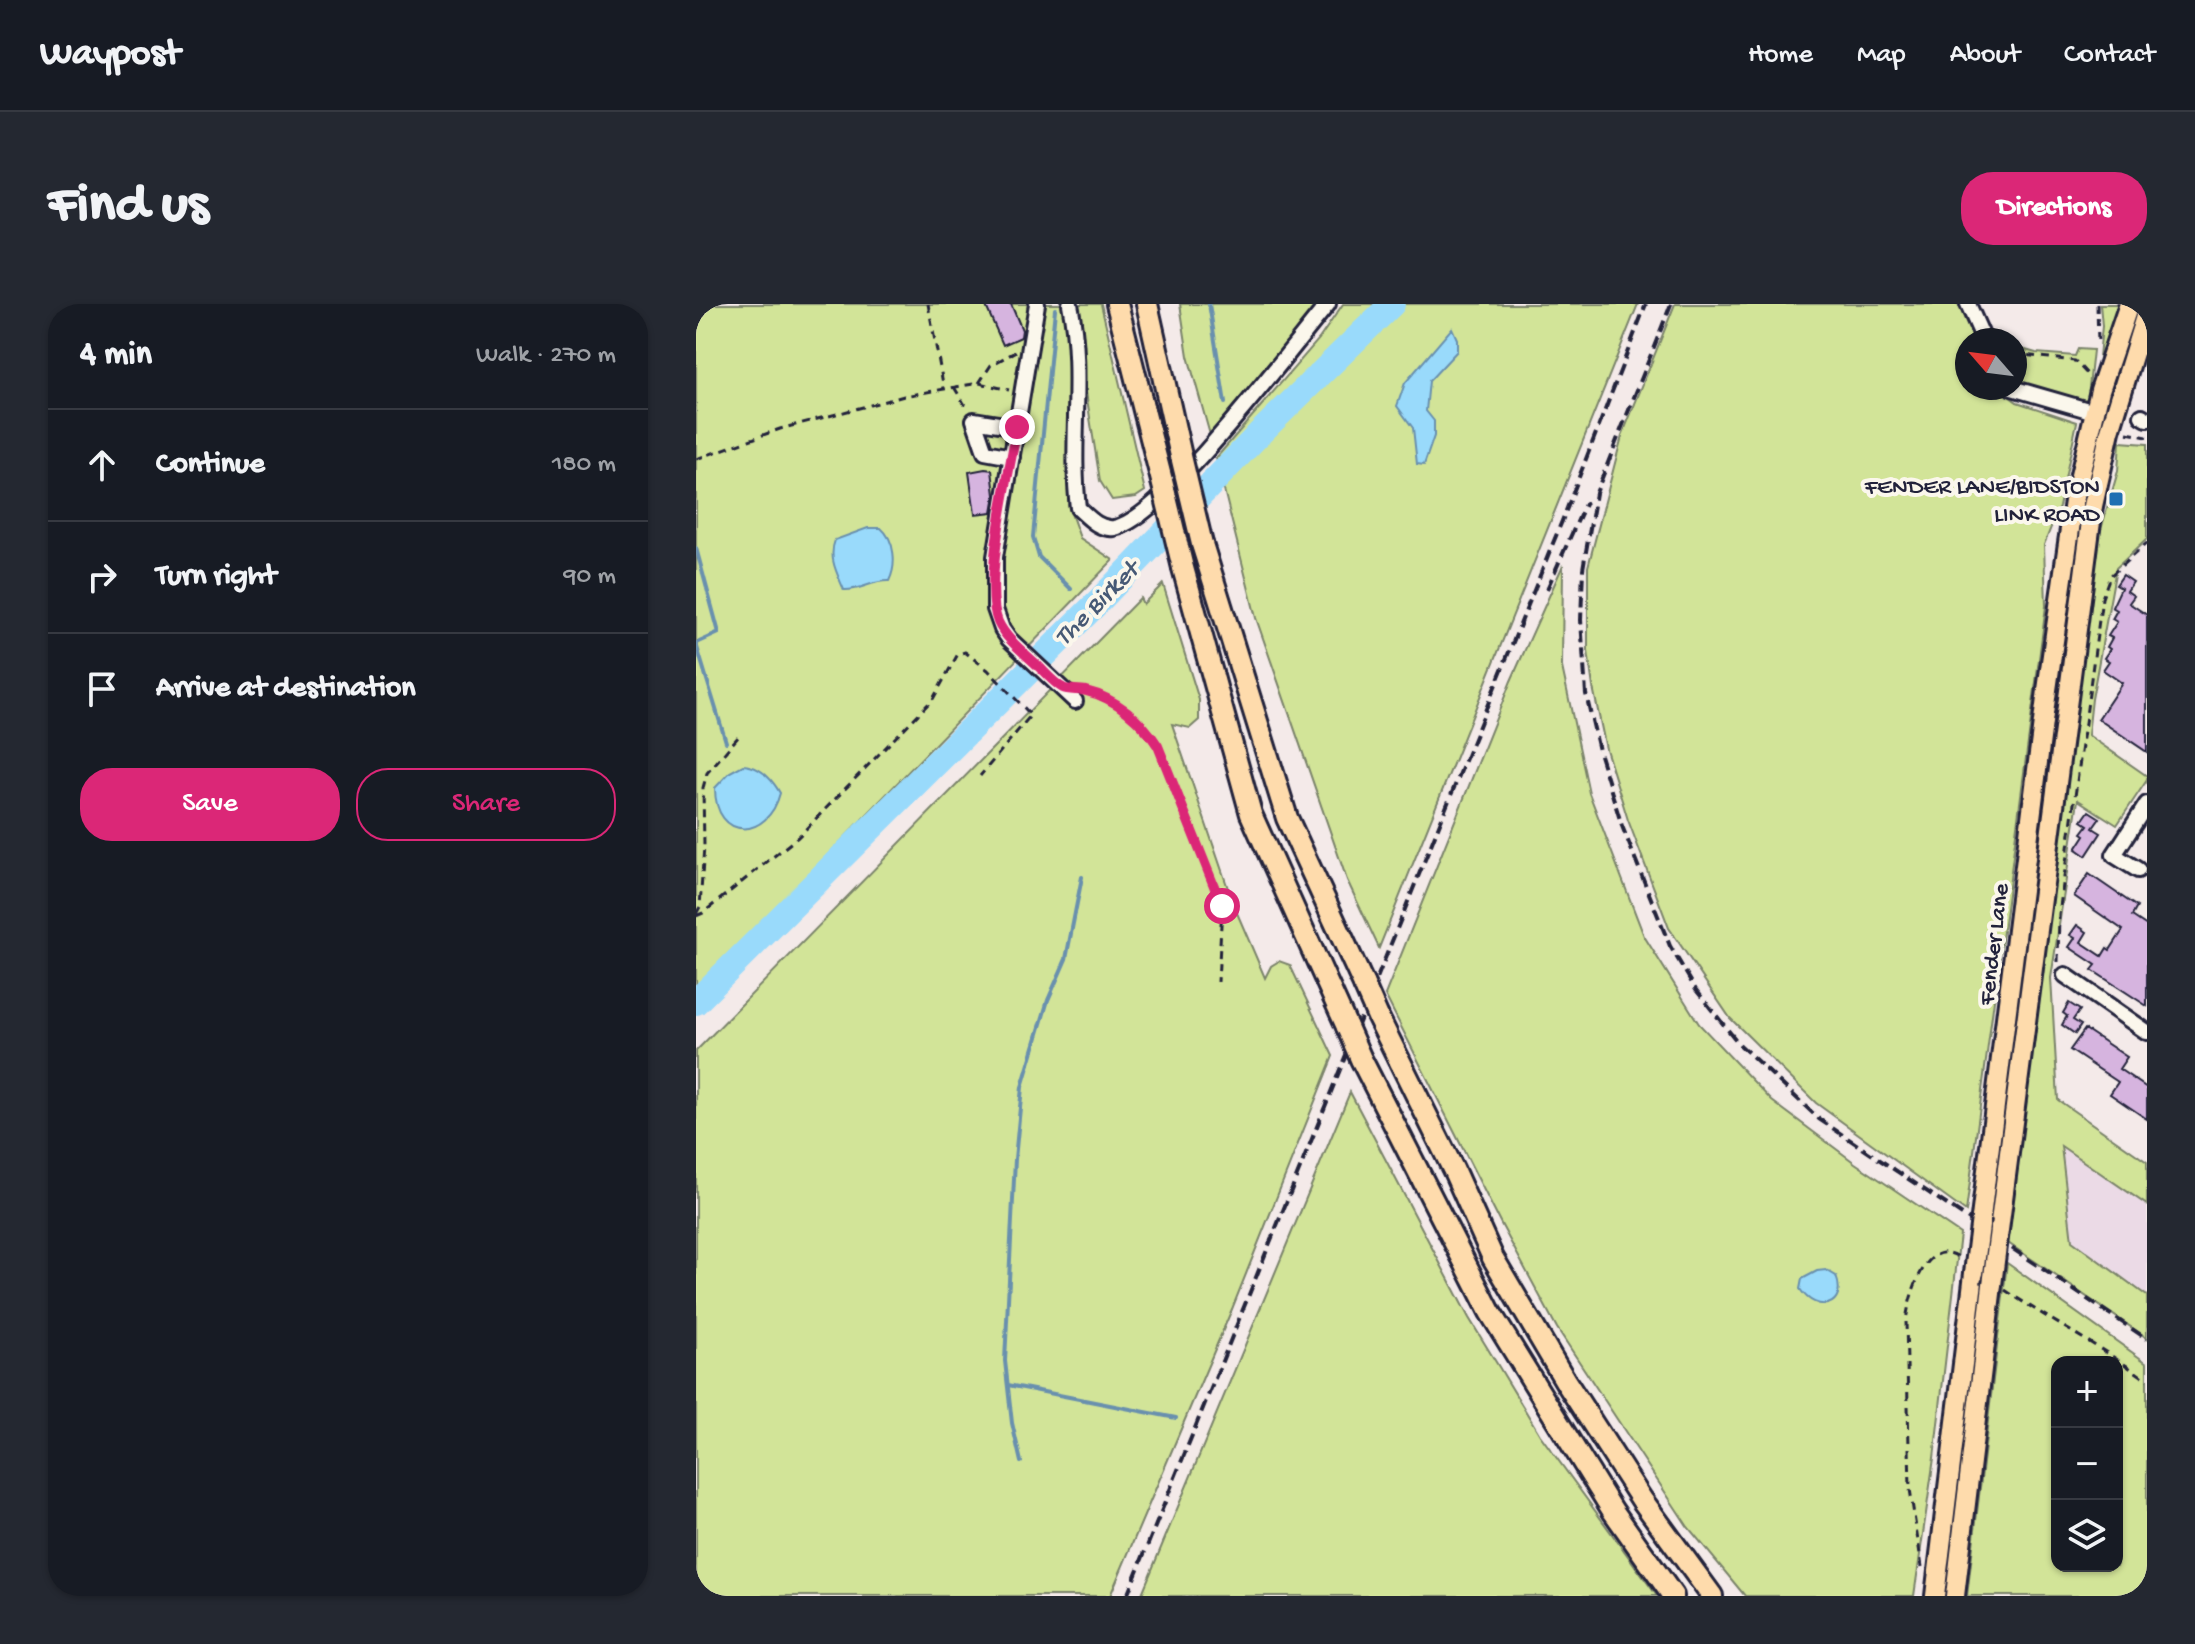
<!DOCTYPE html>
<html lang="en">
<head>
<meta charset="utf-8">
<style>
  body { margin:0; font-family:"Gochi Hand",sans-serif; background:#242831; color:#f1f3f6 }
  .controls { position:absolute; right:24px; bottom:24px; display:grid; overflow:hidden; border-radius:16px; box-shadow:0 2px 6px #0004 }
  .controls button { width:72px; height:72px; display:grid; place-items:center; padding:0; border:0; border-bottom:2px solid #363941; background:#171b24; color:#f1f3f6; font:40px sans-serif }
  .compass { position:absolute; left:1259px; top:24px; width:72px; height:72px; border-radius:50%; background:#171b24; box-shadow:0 2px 6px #0004; rotate:298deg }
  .stop { position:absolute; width:24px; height:24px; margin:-18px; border:6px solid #db2777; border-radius:50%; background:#fff }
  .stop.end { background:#db2777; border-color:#fff; box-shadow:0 2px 8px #0008 }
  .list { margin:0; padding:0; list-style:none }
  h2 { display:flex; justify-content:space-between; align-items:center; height:104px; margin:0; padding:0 32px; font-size:34px }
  h2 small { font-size:26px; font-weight:400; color:#9ea1a6 }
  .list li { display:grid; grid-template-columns:52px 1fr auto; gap:24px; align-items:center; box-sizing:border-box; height:112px; padding:0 32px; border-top:2px solid #363941 }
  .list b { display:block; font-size:30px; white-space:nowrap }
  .list em { font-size:26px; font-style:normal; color:#9ea1a6 }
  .actions { display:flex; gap:16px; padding:24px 32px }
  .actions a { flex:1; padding:18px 0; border:2px solid #db2777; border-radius:32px; text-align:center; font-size:28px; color:#db2777 }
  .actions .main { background:#db2777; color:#fff }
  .icon { flex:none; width:44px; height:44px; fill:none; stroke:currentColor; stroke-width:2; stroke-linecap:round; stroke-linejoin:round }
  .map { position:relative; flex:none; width:1451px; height:1292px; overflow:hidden; border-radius:32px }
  header { display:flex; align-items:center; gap:48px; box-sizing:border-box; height:112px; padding:0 40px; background:#171b24; border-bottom:2px solid #363941 }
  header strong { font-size:38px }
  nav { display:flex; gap:44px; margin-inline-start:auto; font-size:28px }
  .intro { display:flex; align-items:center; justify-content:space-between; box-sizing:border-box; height:192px; padding:0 48px }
  h1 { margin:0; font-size:56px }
  .button { padding:20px 36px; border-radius:32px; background:#db2777; color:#fff; font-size:28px; font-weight:700 }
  main { display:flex; gap:48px; padding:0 48px }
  aside { flex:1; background:#171b24; border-radius:32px; box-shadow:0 2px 6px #0004 }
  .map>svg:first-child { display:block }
</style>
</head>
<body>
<header>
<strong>Waypost</strong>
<nav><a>Home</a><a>Map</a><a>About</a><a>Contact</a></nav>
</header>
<div class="intro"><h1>Find us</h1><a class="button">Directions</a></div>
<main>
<aside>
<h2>4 min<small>Walk · 270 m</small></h2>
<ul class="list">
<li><svg class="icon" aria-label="ahead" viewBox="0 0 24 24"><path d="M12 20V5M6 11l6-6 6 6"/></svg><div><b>Continue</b></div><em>180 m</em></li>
<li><svg class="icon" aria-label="right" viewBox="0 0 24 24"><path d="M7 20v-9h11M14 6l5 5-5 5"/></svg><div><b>Turn right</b></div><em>90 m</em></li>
<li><svg class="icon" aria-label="arrive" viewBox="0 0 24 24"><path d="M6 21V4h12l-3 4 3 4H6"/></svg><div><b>Arrive at destination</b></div></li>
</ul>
<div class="actions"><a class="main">Save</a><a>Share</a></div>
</aside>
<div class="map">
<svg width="1451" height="1292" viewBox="0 0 1451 1292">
  <rect width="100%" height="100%" fill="#f4eae9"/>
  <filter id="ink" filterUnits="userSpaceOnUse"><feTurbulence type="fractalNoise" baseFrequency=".0125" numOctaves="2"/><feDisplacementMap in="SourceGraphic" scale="16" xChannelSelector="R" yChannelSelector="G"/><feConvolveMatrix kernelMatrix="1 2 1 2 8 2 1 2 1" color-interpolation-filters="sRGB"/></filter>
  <g filter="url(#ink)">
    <path fill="#ebdae6" d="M1362 796 1451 858V992L1376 938 1366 857Z"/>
    <path fill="#d2e498" stroke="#7a836a" stroke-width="2" fill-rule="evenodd" d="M0 0H405L449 187 440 193 416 196 404 177 380 25 372 201 384 234 417 256 0 687Z
      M484 0H622L514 131 492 52Z
      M647 0H942L683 644 651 576 560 314 520 154 623 35Z
      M979 0H1262L1278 36H1271V84H1302L1321 98 1381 118 1363 203 1348 241 1350 302 1270 908 1120 799 1034 714 973 624 932 516 910 445 897 383 892 347V263L926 132Z
      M1404 0H1424L1401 74 1406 22Z
      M1319 43 1340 49 1379 52 1382 45 1397 46 1392 93 1387 99 1319 78Z
      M1424 138 1451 140V235L1420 264 1396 395 1392 431 1451 472V476L1421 521 1382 496 1355 674 1362 796 1451 858V901L1365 842 1376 937 1451 992V1034L1312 939 1329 784 1392 298 1404 229 1422 167Z
      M867 261 866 363 893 489 948 632 1003 720 1076 797 1159 859 1264 930 1238 1154 1218 1292H1049L992 1223 861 1024 805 920 689 691 815 377Z
      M467 280 503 396V416L494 424 476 420 538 602 569 674 575 662 583 657 594 661 637 752 536 1005 414 1292H0V747L444 294 447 300Z
      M654 788 773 1014 803 1063 844 1131 961 1292H445Z
      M1311 959 1451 1059V1292H1271ZM1361 1058H1421V1262H1361Z"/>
    <path fill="#99dafb" stroke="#6990ae" stroke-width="2" d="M756 24 761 35V47L733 77 730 107 738 117V132L728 161 721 160 717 124 701 102 709 79Z
      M172 224H185C199 236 201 261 193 277 177 276 164 287 148 286 141 269 132 254 139 236Z
      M47 461C64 462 76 475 84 489 72 536 19 538 19 484L34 468Z
      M1130 966 1140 972C1152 1002 1121 1011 1104 985L1106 975 1121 967Z"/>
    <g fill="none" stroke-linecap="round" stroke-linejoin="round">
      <path stroke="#6990ae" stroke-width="4" d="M513 0 529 99
        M359 5 337 233 343 253 375 285
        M557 121 565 128
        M0 244 23 329 1 339V343L30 438
        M395 293 404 296
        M312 1081 480 1114
        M325 1158 316 1119 309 1057 319 855 326 783 352 696 370 655 386 573"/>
      <path stroke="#99dafb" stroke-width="26" d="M0 698 404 296 565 128 696 0"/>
    </g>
    <path fill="#d6b4df" stroke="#22223b" stroke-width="2" d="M289 0H315L326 26 325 33 307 41Z
      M289 165 296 166 299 191 296 208 279 210 273 168Z
      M1427 271 1437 278 1431 287 1438 292 1433 299 1451 311V448L1402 415 1426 379 1407 366 1413 357 1408 354 1414 345 1411 343 1416 334 1412 332 1421 318 1416 315 1421 306 1416 303 1425 284 1420 281Z
      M1393 507 1404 514 1397 524 1405 529 1390 552 1380 545 1389 531 1386 529 1392 521 1386 517Z
      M1393 570 1441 603 1436 612 1451 622V702L1396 666 1400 661 1373 643 1379 634 1374 631 1381 621 1391 628 1385 638 1406 652 1411 644 1414 646 1427 626 1378 592Z
      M1373 699 1384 706 1377 716 1385 721 1379 730 1366 721 1371 712 1367 709Z
      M1389 725 1431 753 1423 765 1451 784V815L1414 790 1422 778 1374 746Z"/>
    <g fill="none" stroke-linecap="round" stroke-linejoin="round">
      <defs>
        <path id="minor" d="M341 0 299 253V305L306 325 313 335 379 397
          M374 0C388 68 374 136 382 204 392 213 403 226 418 224 467 215 595 44 632 0
          M1272 0 1288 36
          M1316 84 1399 108
          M1446 112 1451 115
          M316 153 289 148 278 116 321 123
          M1442 566 1418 551 1451 500
          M1369 671 1451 728"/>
        <path id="major" d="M1285 914 1351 386 1378 197 1404 86 1433 0
          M1303 926 1397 202 1414 127 1451 6
          M1239 1292 1278 969
          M1259 1292 1296 981"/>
        <path id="highway" d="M421 0 466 177
          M451 0 485 152
          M506 240 591 514 668 681
          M487 264 555 510 651 723
          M682 713 758 867 797 954 870 1078 946 1196 1016 1292
          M665 755 794 1008 917 1207 977 1292"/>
      </defs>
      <use href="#minor" stroke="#22223b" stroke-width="20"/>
      <use href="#major" stroke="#22223b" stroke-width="24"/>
      <use href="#highway" stroke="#22223b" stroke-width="26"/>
      <path stroke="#22223b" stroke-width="3" stroke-dasharray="8 6" stroke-linecap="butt" d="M232 0 248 85
        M1401 0 1402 40
        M1319 47 1327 51 1379 57 1392 71
        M283 79 295 61 321 47
        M258 83 272 106
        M1431 129 1451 133
        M0 155 84 125 208 92 283 79 313 86
        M390 387 428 405 442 417 462 442 526 602 522 678
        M0 610 4 603 8 542 7 484 11 469 43 432
        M0 612 7 609 102 533 237 395 262 350 269 348 292 366 335 411 284 472
        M1362 658 1363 610 1406 294 1414 272 1451 239
        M1309 986C1356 1018 1406 1043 1451 1076
        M1226 1263 1214 1185 1210 1017C1213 993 1230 930 1264 954"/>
      <use href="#minor" stroke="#fbf7ec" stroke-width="14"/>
      <use href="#major" stroke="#fedbac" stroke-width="18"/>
      <use href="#highway" stroke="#fedbac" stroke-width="20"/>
      <path stroke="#22223b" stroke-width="4" stroke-dasharray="12 6" stroke-linecap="butt" d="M975 0 900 189 887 265 885 316 890 390 904 451 926 522 974 642 1000 686 1044 741 1123 815 1451 1035
        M851 285 890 198
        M431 1292 866 217 950 0"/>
      <defs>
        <path id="major-bridge" d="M1278 969 1285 914
          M1296 981 1303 926"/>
        <path id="highway-bridge" d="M485 152 506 240
          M466 177 487 264
          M668 681 682 713
          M651 723 665 755"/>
      </defs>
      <use href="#major-bridge" stroke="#22223b" stroke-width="24" stroke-linecap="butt"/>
      <use href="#highway-bridge" stroke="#22223b" stroke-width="26" stroke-linecap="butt"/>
      <use href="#major-bridge" stroke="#fedbac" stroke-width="18"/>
      <use href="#highway-bridge" stroke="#fedbac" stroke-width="20"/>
    </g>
  </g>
  <g fill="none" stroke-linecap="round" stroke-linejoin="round" filter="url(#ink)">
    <path stroke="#db2777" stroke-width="10" d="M321 123C314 167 286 279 302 318 310 335 326 347 339 359 348 367 357 379 367 384 372 387 383 385 390 387 420 394 446 417 462 442L526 602"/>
  </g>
  <rect fill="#1f6fb2" stroke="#fbf7ec" stroke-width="3" x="1412" y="187" width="16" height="16" rx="4"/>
  <g text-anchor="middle" stroke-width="8" stroke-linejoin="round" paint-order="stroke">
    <g font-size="24" fill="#22223b" stroke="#fbf7ec" text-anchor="end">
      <text x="1404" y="189">FENDER LANE/BIDSTON<tspan x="1404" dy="28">LINK ROAD</tspan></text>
    </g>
    <g font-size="24" fill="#22223b" stroke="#fbf7ec">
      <text transform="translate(1296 640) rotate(-83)" y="8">Fender Lane</text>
    </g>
    <g font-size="26" font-style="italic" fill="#465975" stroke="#fbf7ec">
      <text transform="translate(399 298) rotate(-45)" y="9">The Birket</text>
    </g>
  </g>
</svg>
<div class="controls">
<button>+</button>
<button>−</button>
<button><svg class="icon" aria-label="layers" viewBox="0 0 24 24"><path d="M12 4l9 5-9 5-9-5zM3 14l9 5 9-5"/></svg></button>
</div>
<svg class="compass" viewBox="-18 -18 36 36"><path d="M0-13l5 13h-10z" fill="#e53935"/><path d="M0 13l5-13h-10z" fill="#9ea1a6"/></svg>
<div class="stop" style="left:526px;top:602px"></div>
<div class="stop end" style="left:321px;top:123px"></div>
</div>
</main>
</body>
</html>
